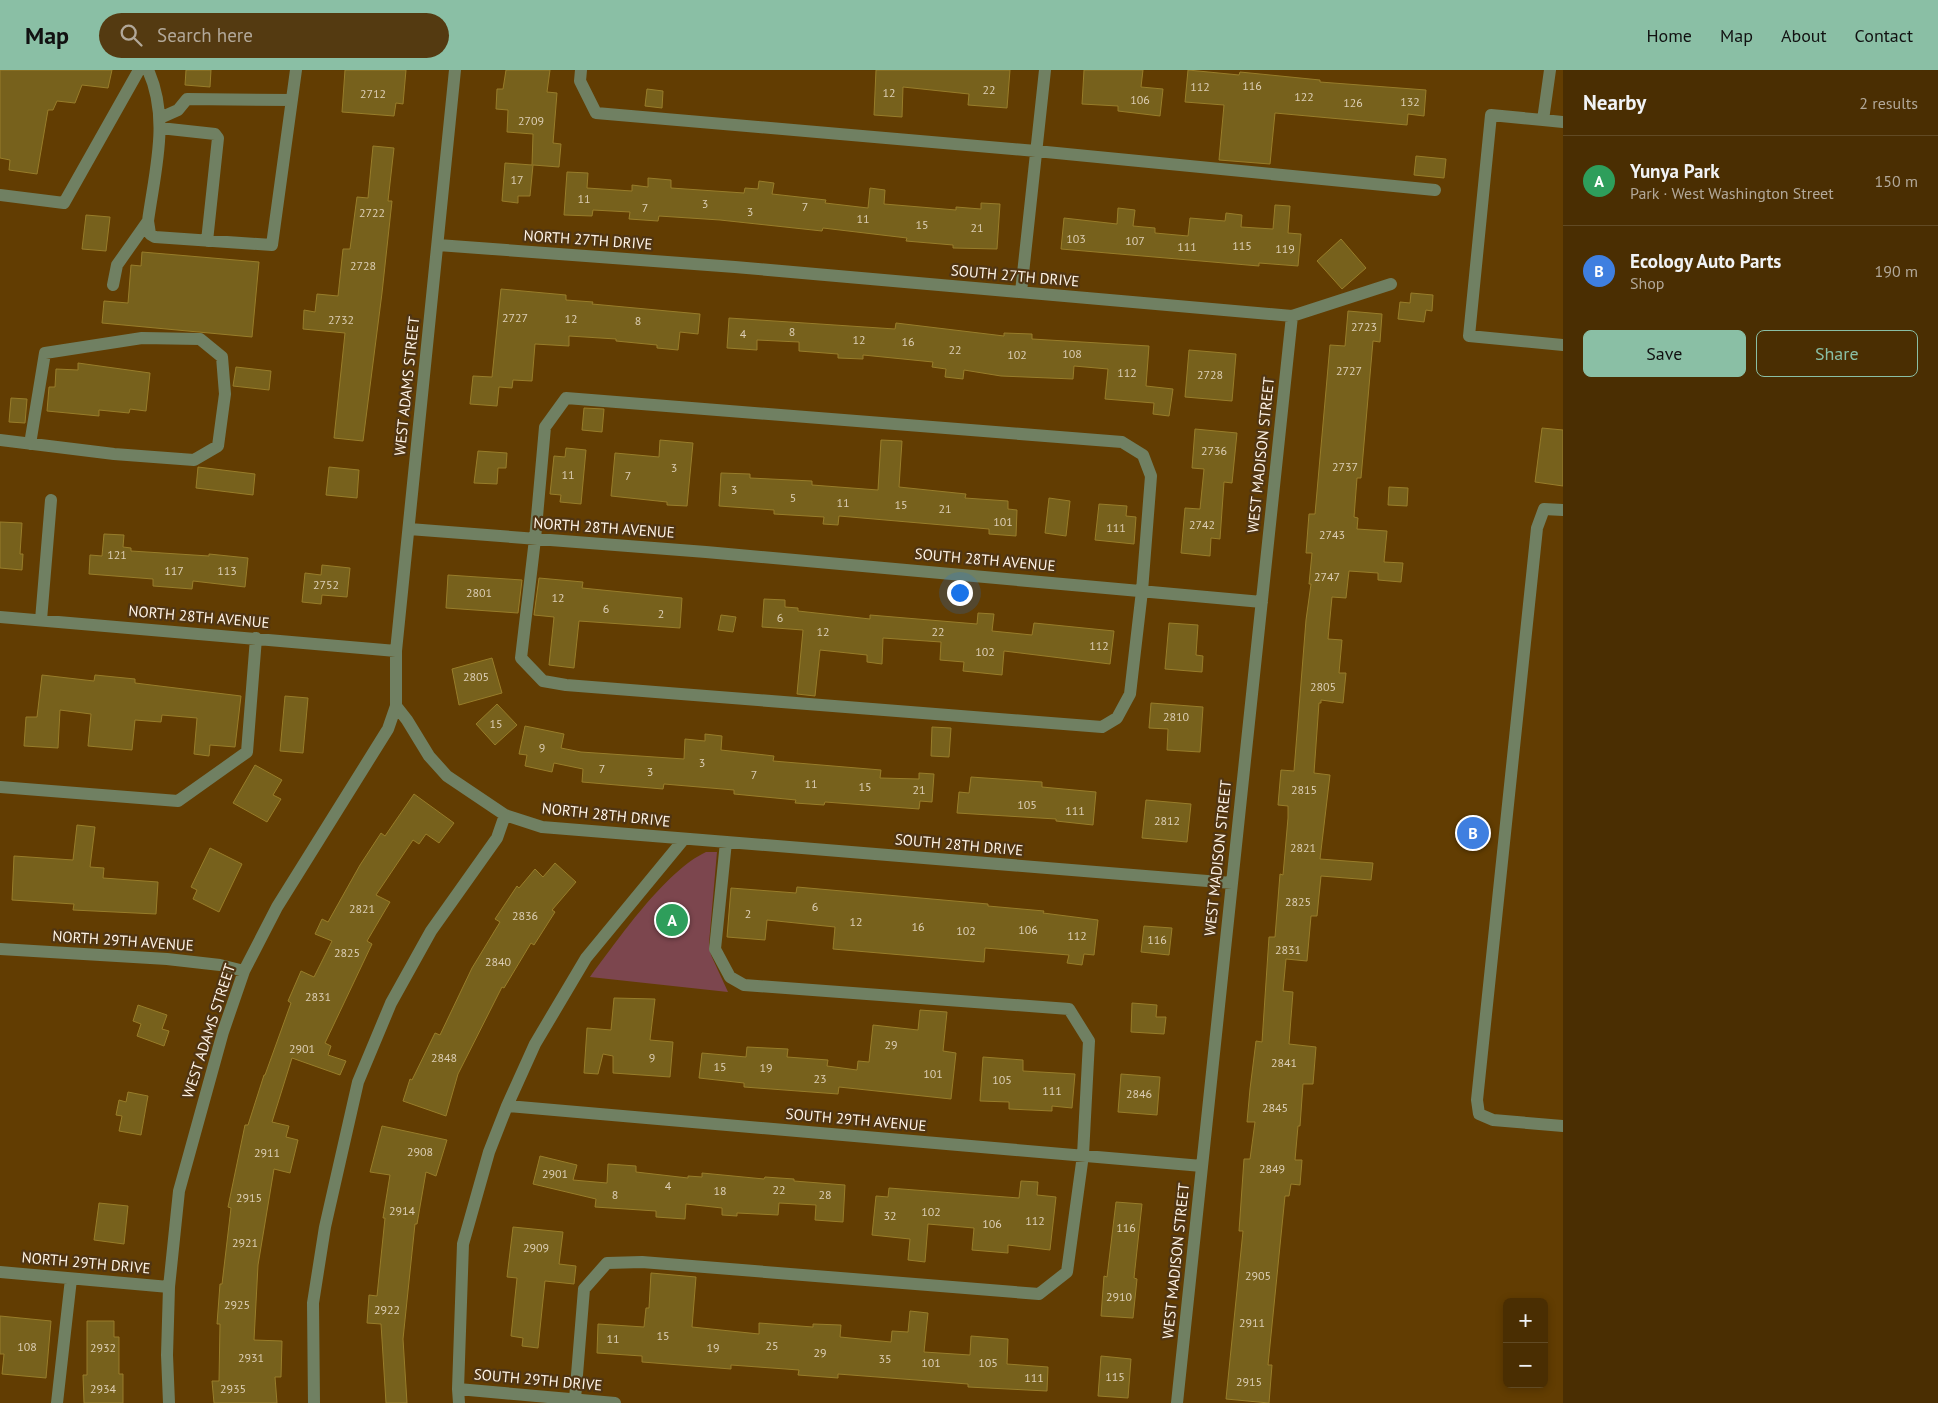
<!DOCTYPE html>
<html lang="en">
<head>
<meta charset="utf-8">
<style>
  body { margin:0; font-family:"PT Sans",sans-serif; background:#543a11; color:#f1f3f6 }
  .controls { position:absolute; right:15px; bottom:15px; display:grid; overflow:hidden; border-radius:8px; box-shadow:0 2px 8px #0003 }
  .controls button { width:45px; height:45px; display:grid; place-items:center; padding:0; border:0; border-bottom:1px solid #614a24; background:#4a2e02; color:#f1f3f6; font:25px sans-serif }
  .you { position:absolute; left:959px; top:522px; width:18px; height:18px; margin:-12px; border:4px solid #fff; border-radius:50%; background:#1a73e8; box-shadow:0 0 0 8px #1a73e833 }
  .badge { display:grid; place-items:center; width:32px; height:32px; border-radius:50%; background:#8abfa5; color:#fff; font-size:16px; font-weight:700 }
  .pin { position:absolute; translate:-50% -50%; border:2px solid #fff; box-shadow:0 1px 5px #0006 }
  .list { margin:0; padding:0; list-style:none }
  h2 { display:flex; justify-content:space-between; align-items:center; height:65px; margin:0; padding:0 20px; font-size:21px }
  h2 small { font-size:16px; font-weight:400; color:#b2a899 }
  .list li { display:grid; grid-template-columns:32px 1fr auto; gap:15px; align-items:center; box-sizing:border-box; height:90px; padding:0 20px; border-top:1px solid #614a24 }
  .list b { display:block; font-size:19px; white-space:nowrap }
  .list p { margin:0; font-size:16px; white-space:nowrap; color:#b2a899 }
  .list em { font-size:16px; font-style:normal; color:#b2a899 }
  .actions { display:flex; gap:10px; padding:15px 20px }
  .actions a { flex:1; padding:11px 0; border:1px solid #8abfa5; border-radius:8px; text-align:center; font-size:18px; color:#8abfa5 }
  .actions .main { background:#8abfa5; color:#111 }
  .icon { flex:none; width:28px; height:28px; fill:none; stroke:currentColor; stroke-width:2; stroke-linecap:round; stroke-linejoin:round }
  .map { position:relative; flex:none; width:1563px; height:1333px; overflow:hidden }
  header { display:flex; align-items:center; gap:30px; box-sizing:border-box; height:70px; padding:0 25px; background:#8abfa5; color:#111 }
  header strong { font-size:24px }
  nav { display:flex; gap:28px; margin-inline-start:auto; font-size:18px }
  .search { width:350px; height:45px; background:#543a11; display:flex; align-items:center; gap:12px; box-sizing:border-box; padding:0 18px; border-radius:28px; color:#b2a899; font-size:19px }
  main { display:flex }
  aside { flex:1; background:#4a2e02 }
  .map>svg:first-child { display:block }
</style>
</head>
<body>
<header>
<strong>Map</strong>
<div class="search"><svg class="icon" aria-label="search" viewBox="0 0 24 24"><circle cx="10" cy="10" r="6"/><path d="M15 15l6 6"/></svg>Search here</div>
<nav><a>Home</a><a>Map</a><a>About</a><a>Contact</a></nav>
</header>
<main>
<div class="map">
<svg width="1563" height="1333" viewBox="0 0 1563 1333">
  <rect width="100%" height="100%" fill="#623d02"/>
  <path fill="#7c464e" d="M706 782H717L709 873 711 885 728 922 590 907C617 871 665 801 706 782Z"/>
  <path fill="#77611c" stroke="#987d2a" d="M0 0H112L108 18 82 15 75 33 57 31 53 40H48L37 104 9 100 10 90 0 88Z
    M186 0H211L210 17 185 15Z
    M345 0H406L403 34 396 33 394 46 342 42Z
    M506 0H550L547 22 557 23 553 73 561 74 559 97 533 95 530 126H518V133L502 131 505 93 532 95 533 64 507 62 508 40 496 39 497 19H503Z
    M876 0H1010L1007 38 968 35 969 24 903 17 902 47 874 45Z
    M1084 0H1143L1141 17 1163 19 1160 46 1118 41V36L1082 34Z
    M1188 0 1239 5 1240 2 1320 10V12L1426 20 1424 46 1408 44 1407 55 1275 43 1270 94 1219 90 1224 35 1185 32Z
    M647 19 663 21 662 38 645 36Z
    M373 76 394 78 388 131H392L382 223 363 371 334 368 345 263 303 259 304 240 315 242 317 224 338 226 343 179H350L357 127 368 128Z
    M1416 86 1446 89 1444 108 1414 105Z
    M567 102 588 103 587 118 632 121V115L648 117V108L671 110V118L744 123 745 118 758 119 759 111 774 113 772 124 826 130 825 133 868 138 870 118 885 120 884 134 956 140V137L981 139V133L1000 134 997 179 953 178V175L906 171 907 168 823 158 822 161 720 150 659 146 658 151 629 149 630 142 593 140 592 146 564 145Z
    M1275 135 1290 136 1288 163 1301 164 1298 196 1259 193V196L1061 179 1064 148 1117 154 1118 138 1135 140 1133 156 1155 158V163L1188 166 1190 148 1225 151 1226 143 1242 145 1241 157 1273 159Z
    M86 145 110 147 106 181 82 179Z
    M1341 169 1366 198 1342 219 1317 191Z
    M142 182 259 192 252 267 102 253 104 231 128 233 131 195 141 196Z
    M501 219 566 225V230L593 232 592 234 700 244 698 264 680 262 678 280 657 278V275L616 271V269L569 266V276L535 274 532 311 513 310 512 318 499 317 497 336 470 334 473 306 492 307Z
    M1411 223 1433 225 1432 241 1426 240 1424 252 1398 249 1400 232 1410 233Z
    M1348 241 1382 244 1380 272 1373 271 1361 408H1357L1354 447 1358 448 1357 459 1387 461 1384 492 1403 493 1401 512 1378 510V503L1349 501 1346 528 1332 527 1328 569 1342 570 1339 603H1346L1343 633 1321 630V633H1319L1314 703 1330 705 1320 789 1373 793 1371 810 1321 806 1317 846H1311L1307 891 1286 889 1283 921 1293 922 1289 974 1316 977 1313 1014H1303L1300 1056H1298L1295 1090H1302L1300 1115 1291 1114 1289 1126H1285L1268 1295H1272L1269 1333 1226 1329 1243 1161H1239L1244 1089H1250L1255 1052H1247L1250 1019 1256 971 1262 972 1269 867H1275L1280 804 1283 805 1288 748V736L1278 735 1281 700 1294 701 1306 550 1311 514H1309L1312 483H1306L1309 444H1315L1330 275 1345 276Z
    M729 248 895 259 896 253 1004 266V263L1032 264V269L1149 276 1146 316 1173 319 1169 346 1153 344 1154 333 1105 329 1108 299 1074 296 1073 309 1001 306 964 300 963 309 945 307 946 299 932 297 933 292 863 285V289L838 288V284L799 281V272L757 270V280L727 278Z
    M1189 280 1236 284 1232 331 1185 327Z
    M78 293 150 303 146 341 130 339 129 343 99 340V346L47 341 49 317H55L56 299 78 300Z
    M236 297 271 301 269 320 233 316Z
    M11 328 27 329 25 353 9 352Z
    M584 338 604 339 602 362 582 360Z
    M1542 358 1563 360V416L1535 412Z
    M1195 359 1237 363 1232 413 1224 412 1220 469 1211 468 1210 486 1181 483 1185 438 1200 439 1204 399 1192 398Z
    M660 370 693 373 687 436 667 435V432L611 426 615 383 659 387Z
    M881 370 902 371 899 417 966 424 965 428 1008 431V439L1017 440 1016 466 989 464V459L839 446 838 455 823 454 824 447 774 444V440L719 436 721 403 750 404V408L812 411V415L878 420Z
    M566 378 586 380 581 434 560 432 561 425 550 424 554 386 565 387Z
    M478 381 507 383 506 398H498L497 414 474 413Z
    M198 397 255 404 253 425 196 418Z
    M329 397 359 400 357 428 326 425Z
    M1389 417 1408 418 1407 436 1388 435Z
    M1049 428 1070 431 1066 466 1045 463Z
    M1099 434 1127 436 1126 446 1136 447 1134 474 1095 470Z
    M0 452 22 453 20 484H23L22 500 0 498Z
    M104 464 124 465 123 477 131 478V481L209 486V484L248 488 245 517 193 511 192 519 153 516V509L89 504 90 485 102 486Z
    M322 495 350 498 347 527 322 525 321 534 302 532 305 503 321 505Z
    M448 505 522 510 518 543 446 538Z
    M539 508 583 512 582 518 682 528 680 558 579 551 574 598 549 595 554 547 534 545Z
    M764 529 785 530V537L798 538V541L870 549V545L977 554 978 543 994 544 992 561 1032 565 1034 553 1114 561 1110 594 1004 581 1002 605 963 601 964 592 940 590 941 572 883 568 882 594 867 592V585L820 580 815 626 797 624 803 560 762 557Z
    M721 545 736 547 733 562 718 560Z
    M1169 553 1198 555 1196 585 1203 586 1202 602 1165 599Z
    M492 588 502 623 459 635 452 599Z
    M42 605 94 611 95 605 135 609V613L241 626 235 677 210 675 209 686 194 684 197 648 162 645 161 652 135 650 132 680 88 676 91 644 60 640 58 678 24 676 26 647H37Z
    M285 626 308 628 303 683 280 681Z
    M1151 633 1203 637 1200 682 1167 680 1168 659 1149 658Z
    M497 634 517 655 495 675 476 654Z
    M525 656 564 664 561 678 581 682 684 689 685 669 705 671V664L722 666 721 680 774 686 773 691 881 700 880 708 919 709V703L934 704 932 732 920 731 919 739 825 732 824 735 795 733 796 730 734 724V720L664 714 663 719 582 712 583 699 554 693 552 702 525 696 527 685 519 684Z
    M932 657 951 658 949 687 931 686Z
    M255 695 282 710 273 725 281 729 267 752 233 733Z
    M971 707 1042 712V717L1096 722 1093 755 1056 751V749L957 743 959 722 969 723Z
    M414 724 454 753 439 773 426 764 419 774 413 770 376 825 390 832 367 871 372 874 325 973 331 976 328 985 346 991 340 1005 292 988 272 1052 289 1056 286 1067 298 1070 290 1103 274 1099 258 1195 254 1270 282 1271 281 1307H275L277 1333H214L212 1311H219L220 1254H217L220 1214H222L231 1138 228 1137 245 1055H248L264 1005H265L291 933 288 931 301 901 314 907 332 871 315 864 322 849 328 852 360 795 381 763 385 766Z
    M1146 730 1191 734 1187 772 1142 768Z
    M77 755 95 757 90 797 104 798 103 808 158 812 156 844 73 840 74 834 12 830 14 786 73 790Z
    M210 778 242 794 219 842 193 829 197 820 191 817Z
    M555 793 576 812 552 840 555 842 534 875 531 873 504 918 502 917 458 1004 446 1046 403 1031 410 1009 412 1010 435 963 440 965 472 898 500 852 495 849 517 816 519 818 535 799 543 807Z
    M797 817 988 834V836L1044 841 1043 843 1098 850 1094 885 1084 884 1082 895 1067 893 1069 885 985 878 984 892 833 879 835 857 767 850 765 870 727 867 731 818 796 823Z
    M1144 856 1172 858 1169 885 1141 882Z
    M614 928 655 929 650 970 673 972 670 1007 613 1003V986L603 984 598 1004 584 1003 587 958 611 960Z
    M1132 933 1157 935 1156 947H1166L1164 964 1131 962Z
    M138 935 167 945 162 959 169 961 164 976 137 966 141 954 133 951Z
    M920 940 947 942 943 981 956 983 951 1029 839 1017 838 1024 744 1017V1013L699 1008 702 983 746 987 747 977 788 979 787 987 828 990 827 996 857 1000 858 991 869 992 873 955 918 960Z
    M983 987 1023 990V1001L1075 1004 1072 1038 1052 1036V1041L1009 1039V1032L980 1031Z
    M1121 1004 1160 1007 1157 1045 1118 1042Z
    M128 1022 148 1026 141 1065 119 1061 122 1046 116 1045 119 1030 126 1032Z
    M382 1056 447 1070 436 1106 426 1102 417 1154H415L403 1269 407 1333H386L381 1254 367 1253 369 1225 377 1226 385 1148H383L390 1105 370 1102Z
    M540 1086 577 1095 573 1110 607 1113 608 1094 636 1096V1102L688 1108V1106L702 1107V1103L764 1109 765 1107 794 1109V1111L845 1115 843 1152 815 1150 816 1135 779 1133 778 1145 737 1143V1146L722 1145V1138L686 1134 685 1149 656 1147V1141L595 1137 596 1129 533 1114Z
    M1021 1111 1038 1112 1037 1125 1056 1127 1050 1180 1008 1175V1183L972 1180 974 1158 928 1154 925 1192 908 1190 910 1169 872 1165 876 1126 888 1127 889 1118 1019 1128Z
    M1116 1132 1142 1134 1134 1208 1137 1209 1133 1248 1101 1246 1104 1206 1107 1207Z
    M99 1133 128 1136 124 1174 94 1170Z
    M513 1157 563 1162 559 1194 576 1196 574 1214 545 1211 538 1278 522 1276 523 1268 511 1266 517 1208 507 1207Z
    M651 1203 696 1207 692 1257 759 1264V1253L813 1257V1254L841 1255 840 1267 891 1272 892 1261 908 1262 910 1241 928 1243 924 1282 970 1285 971 1266 1008 1269 1007 1294 1048 1297 1047 1321 968 1317V1314L838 1304V1308L798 1305 799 1300 731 1295V1299L642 1292V1286L597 1283 598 1254 644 1257 646 1238H649Z
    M0 1246 51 1251 46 1308 2 1304 4 1284H0Z
    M87 1251H114V1267H119V1304H123V1333H84L83 1305H87Z
    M1101 1286 1131 1289 1128 1328 1098 1326Z"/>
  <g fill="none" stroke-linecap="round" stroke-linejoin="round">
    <path stroke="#708062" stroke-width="12" d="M148 0C170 48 155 100 148 151L150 164 155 167 272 175 296 0
      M581 0 580 11 596 43 1036 81 1435 120
      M1550 0 1543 50 1491 45 1469 266 1563 275
      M160 48 178 40 187 29 292 30
      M1543 50 1563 52
      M160 58 215 64 218 68 207 171
      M0 125 64 133 139 0
      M438 175 735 197 1292 246 1391 214
      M113 215 117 195 148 151
      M1021 222 1045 0
      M566 328 1122 372 1143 385 1151 406 1142 521 1130 624 1117 648 1102 657 566 615 543 611 521 588 535 469 545 357Z
      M0 370 114 384 194 390 218 376 225 324 222 287 200 269 142 268 45 283 30 374
      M1563 440 1544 439 1537 458 1477 1030 1479 1044 1493 1050 1563 1056
      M409 459 706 482 1262 532
      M0 547 396 581
      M41 550 51 430
      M396 636 407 650 429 686 447 706 505 745 542 757 1232 813
      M0 717 178 731 247 682 256 568
      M0 879 167 889 220 895 244 901
      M507 1036 1202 1096
      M0 1202 169 1217
      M458 1319 615 1333
      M575 1329 584 1219 607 1193 642 1192 1039 1224 1067 1202 1083 1085 1089 971 1069 939 744 915 730 907 715 879 726 772
      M57 1333 71 1209
      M169 1333 167 1285 169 1217 179 1121 223 962 244 901 277 837 388 659 396 636V581L455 0
      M314 1333 313 1233 325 1157 358 1012 391 933 431 861 497 768 505 745
      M459 1333 458 1319 463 1174 489 1082 507 1036 535 974 586 888 684 769
      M1177 1333 1292 246"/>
  </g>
  <g text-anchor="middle" stroke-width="4.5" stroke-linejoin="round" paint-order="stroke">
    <g font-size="12" fill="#dcceb4">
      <text x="1252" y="20">116</text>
      <text x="1200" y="21">112</text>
      <text x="989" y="24">22</text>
      <text x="889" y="27">12</text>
      <text x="373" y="28">2712</text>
      <text x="1304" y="31">122</text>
      <text x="1140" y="34">106</text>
      <text x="1410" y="36">132</text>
      <text x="1353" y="37">126</text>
      <text x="531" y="55">2709</text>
      <text x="517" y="114">17</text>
      <text x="584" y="133">11</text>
      <text x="705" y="138">3</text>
      <text x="805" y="141">7</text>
      <text x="645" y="142">7</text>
      <text x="750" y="146">3</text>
      <text x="372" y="147">2722</text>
      <text x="863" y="153">11</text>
      <text x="922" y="159">15</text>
      <text x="977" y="162">21</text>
      <text x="1076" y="173">103</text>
      <text x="1135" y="175">107</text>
      <text x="1242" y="180">115</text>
      <text x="1187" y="181">111</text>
      <text x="1285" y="183">119</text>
      <text x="363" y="200">2728</text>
      <text x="515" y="252">2727</text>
      <text x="571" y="253">12</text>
      <text x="341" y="254">2732</text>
      <text x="638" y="255">8</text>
      <text x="1364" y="261">2723</text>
      <text x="792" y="266">8</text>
      <text x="743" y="268">4</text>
      <text x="859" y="274">12</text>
      <text x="908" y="276">16</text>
      <text x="955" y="284">22</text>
      <text x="1072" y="288">108</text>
      <text x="1017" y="289">102</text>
      <text x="1349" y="305">2727</text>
      <text x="1127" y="307">112</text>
      <text x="1210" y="309">2728</text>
      <text x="1214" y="385">2736</text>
      <text x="1345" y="401">2737</text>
      <text x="674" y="402">3</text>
      <text x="568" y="409">11</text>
      <text x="628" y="410">7</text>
      <text x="734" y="424">3</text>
      <text x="793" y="432">5</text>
      <text x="843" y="437">11</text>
      <text x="901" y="439">15</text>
      <text x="945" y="443">21</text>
      <text x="1003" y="456">101</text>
      <text x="1202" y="459">2742</text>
      <text x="1116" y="462">111</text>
      <text x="1332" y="469">2743</text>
      <text x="117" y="489">121</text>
      <text x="174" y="505">117</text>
      <text x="227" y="505">113</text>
      <text x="1327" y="511">2747</text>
      <text x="326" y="519">2752</text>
      <text x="479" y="527">2801</text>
      <text x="558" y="532">12</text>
      <text x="606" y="543">6</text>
      <text x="661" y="548">2</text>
      <text x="780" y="552">6</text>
      <text x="823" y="566">12</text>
      <text x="938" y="566">22</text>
      <text x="1099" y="580">112</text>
      <text x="985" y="586">102</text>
      <text x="476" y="611">2805</text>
      <text x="1323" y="621">2805</text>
      <text x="1176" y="651">2810</text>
      <text x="496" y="658">15</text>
      <text x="542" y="682">9</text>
      <text x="702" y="697">3</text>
      <text x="602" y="703">7</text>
      <text x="650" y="706">3</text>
      <text x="754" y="709">7</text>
      <text x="811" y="718">11</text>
      <text x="865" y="721">15</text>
      <text x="919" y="724">21</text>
      <text x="1304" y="724">2815</text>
      <text x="1027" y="739">105</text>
      <text x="1075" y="745">111</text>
      <text x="1167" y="755">2812</text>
      <text x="1303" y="782">2821</text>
      <text x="1298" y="836">2825</text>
      <text x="815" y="841">6</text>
      <text x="362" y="843">2821</text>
      <text x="748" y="848">2</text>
      <text x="525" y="850">2836</text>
      <text x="856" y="856">12</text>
      <text x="918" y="861">16</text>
      <text x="1028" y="864">106</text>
      <text x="966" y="865">102</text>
      <text x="1077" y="870">112</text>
      <text x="1157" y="874">116</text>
      <text x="1288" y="884">2831</text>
      <text x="347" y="887">2825</text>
      <text x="498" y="896">2840</text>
      <text x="318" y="931">2831</text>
      <text x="891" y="979">29</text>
      <text x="302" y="983">2901</text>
      <text x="444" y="992">2848</text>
      <text x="652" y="992">9</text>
      <text x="1284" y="997">2841</text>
      <text x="720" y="1001">15</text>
      <text x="766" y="1002">19</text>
      <text x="933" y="1008">101</text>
      <text x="820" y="1013">23</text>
      <text x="1002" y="1014">105</text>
      <text x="1052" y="1025">111</text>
      <text x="1139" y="1028">2846</text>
      <text x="1275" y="1042">2845</text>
      <text x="420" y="1086">2908</text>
      <text x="267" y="1087">2911</text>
      <text x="1272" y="1103">2849</text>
      <text x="555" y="1108">2901</text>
      <text x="668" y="1120">4</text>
      <text x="779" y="1124">22</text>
      <text x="720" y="1125">18</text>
      <text x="615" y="1129">8</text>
      <text x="825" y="1129">28</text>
      <text x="249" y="1132">2915</text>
      <text x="402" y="1145">2914</text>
      <text x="931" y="1146">102</text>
      <text x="890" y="1150">32</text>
      <text x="1035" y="1155">112</text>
      <text x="992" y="1158">106</text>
      <text x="1126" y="1162">116</text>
      <text x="245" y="1177">2921</text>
      <text x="536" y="1182">2909</text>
      <text x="1258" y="1210">2905</text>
      <text x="1119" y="1231">2910</text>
      <text x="237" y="1239">2925</text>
      <text x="387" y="1244">2922</text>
      <text x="1252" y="1257">2911</text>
      <text x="663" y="1270">15</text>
      <text x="613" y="1273">11</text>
      <text x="772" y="1280">25</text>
      <text x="27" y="1281">108</text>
      <text x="103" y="1282">2932</text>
      <text x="713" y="1282">19</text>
      <text x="820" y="1287">29</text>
      <text x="251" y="1292">2931</text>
      <text x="885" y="1293">35</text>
      <text x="931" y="1297">101</text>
      <text x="988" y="1297">105</text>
      <text x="1115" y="1311">115</text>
      <text x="1034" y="1312">111</text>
      <text x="1249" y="1316">2915</text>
      <text x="103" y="1323">2934</text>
      <text x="233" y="1323">2935</text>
    </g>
    <g font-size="15" fill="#fef3e6" stroke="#503512">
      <text transform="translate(588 170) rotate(4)" y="5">NORTH 27TH DRIVE</text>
      <text transform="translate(1015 206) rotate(5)" y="5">SOUTH 27TH DRIVE</text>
      <text transform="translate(407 316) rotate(-84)" y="5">WEST ADAMS STREET</text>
      <text transform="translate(1261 385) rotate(-84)" y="5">WEST MADISON STREET</text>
      <text transform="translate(604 458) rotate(4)" y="5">NORTH 28TH AVENUE</text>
      <text transform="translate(985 490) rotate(5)" y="5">SOUTH 28TH AVENUE</text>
      <text transform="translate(199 547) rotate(5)" y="5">NORTH 28TH AVENUE</text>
      <text transform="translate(606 745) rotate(6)" y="5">NORTH 28TH DRIVE</text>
      <text transform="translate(959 775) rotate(5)" y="5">SOUTH 28TH DRIVE</text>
      <text transform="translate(1218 788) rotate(-84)" y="5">WEST MADISON STREET</text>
      <text transform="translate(123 871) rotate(4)" y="5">NORTH 29TH AVENUE</text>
      <text transform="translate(209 961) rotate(-72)" y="5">WEST ADAMS STREET</text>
      <text transform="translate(856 1050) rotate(5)" y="5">SOUTH 29TH AVENUE</text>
      <text transform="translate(1176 1191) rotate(-84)" y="5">WEST MADISON STREET</text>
      <text transform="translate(86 1193) rotate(5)" y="5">NORTH 29TH DRIVE</text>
      <text transform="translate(538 1310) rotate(5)" y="5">SOUTH 29TH DRIVE</text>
    </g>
  </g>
</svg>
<div class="controls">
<button>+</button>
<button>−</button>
</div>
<div class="you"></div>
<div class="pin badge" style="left:672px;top:850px;background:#2e9e5b">A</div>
<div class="pin badge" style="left:1473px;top:763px;background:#3f7fe0">B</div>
</div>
<aside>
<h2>Nearby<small>2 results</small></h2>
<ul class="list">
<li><span class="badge" style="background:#2e9e5b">A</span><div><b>Yunya Park</b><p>Park · West Washington Street</p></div><em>150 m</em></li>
<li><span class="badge" style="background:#3f7fe0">B</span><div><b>Ecology Auto Parts</b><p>Shop</p></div><em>190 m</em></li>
</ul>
<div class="actions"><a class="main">Save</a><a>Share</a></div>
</aside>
</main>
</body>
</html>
